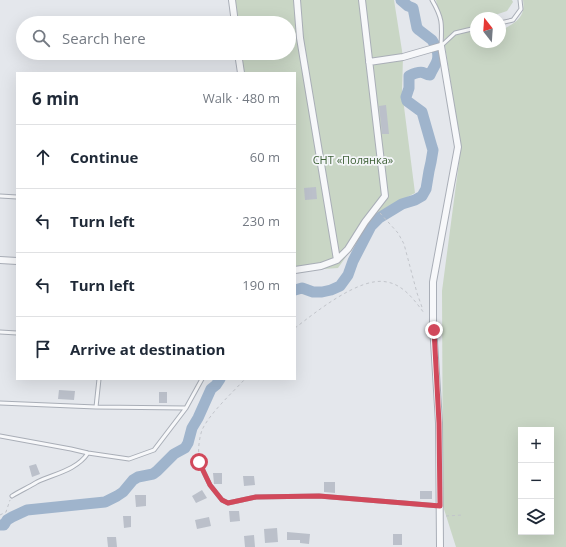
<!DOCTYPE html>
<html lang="en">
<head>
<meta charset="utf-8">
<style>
  body { margin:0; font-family:"Open Sans",sans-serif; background:#f6f6f7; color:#1f2937 }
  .controls { position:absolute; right:12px; bottom:12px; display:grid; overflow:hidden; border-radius:0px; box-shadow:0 4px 16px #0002 }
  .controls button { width:36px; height:36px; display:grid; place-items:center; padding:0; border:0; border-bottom:1px solid #e0e1e3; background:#fff; color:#1f2937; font:20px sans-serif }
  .compass { position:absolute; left:470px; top:12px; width:36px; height:36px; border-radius:50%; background:#fff; box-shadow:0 4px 16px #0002; rotate:343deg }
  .stop { position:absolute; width:12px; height:12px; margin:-9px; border:3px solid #d1495b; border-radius:50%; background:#fff }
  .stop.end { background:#d1495b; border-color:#fff; box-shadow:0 1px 4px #0008 }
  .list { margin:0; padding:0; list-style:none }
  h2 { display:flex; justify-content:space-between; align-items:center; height:52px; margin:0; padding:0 16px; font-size:17px }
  h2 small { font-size:13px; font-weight:400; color:#747a83 }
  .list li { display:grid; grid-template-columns:26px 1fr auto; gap:12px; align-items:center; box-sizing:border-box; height:64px; padding:0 16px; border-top:1px solid #e0e1e3 }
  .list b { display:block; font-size:15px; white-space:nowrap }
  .list em { font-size:13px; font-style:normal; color:#747a83 }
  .icon { flex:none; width:22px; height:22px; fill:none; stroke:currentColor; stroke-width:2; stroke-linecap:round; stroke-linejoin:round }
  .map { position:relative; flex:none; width:566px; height:547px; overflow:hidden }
  .search { position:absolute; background:#fff; box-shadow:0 4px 16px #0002; left:16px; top:16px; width:280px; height:44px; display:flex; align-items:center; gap:10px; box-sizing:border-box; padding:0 14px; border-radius:22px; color:#747a83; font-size:15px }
  .panel { position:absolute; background:#fff; box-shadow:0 4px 16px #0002; left:16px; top:72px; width:280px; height:308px; border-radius:0px }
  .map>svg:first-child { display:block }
</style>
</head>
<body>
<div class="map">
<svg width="566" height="547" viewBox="0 0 566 547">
  <rect width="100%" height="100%" fill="#e4e7ec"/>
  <path fill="#c9d6c5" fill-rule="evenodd" d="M229 0H394L403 57 402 91 415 193 377 213 338 268 295 271V73H238L236 53H289V23H232Z
    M436 0H512L513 2 507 11 492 16 493 18H476V42H500V31C514 23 526 19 523 0H566V547H456L443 506 442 291 461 147 444 40ZM521 430H551V532H521Z"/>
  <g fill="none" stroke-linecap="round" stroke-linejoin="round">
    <path stroke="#9fb4cc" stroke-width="11" d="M401 0 408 6 413 8 417 28 419 30 432 40 435 45
      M295 290 302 288 313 292H322L331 290 340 286 348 275 353 261 371 226 379 218 402 204 415 200 422 196 426 189 429 171 431 162 433 150 432 147 422 112 407 101 406 97 409 88V76C413 74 420 71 424 73 426 74 428 75 430 75 434 65 440 62 437 50
      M0 525H4L7 520 12 517 27 510 105 502 117 496 123 492 133 480 138 477 153 474 157 471 174 454 185 448 188 443 192 428 198 418 211 389 216 385 220 379"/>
  </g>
  <path fill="#bbc0ca" d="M386 105 389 134H382L379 106Z
    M316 187 317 199 305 200 304 188Z
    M59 390 75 391 74 400 58 399Z
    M159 392H167V403H159Z
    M36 464 40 474 32 477 29 466Z
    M213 473H222V484H214Z
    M243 476H254L255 485 244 486Z
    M324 482H335V493L324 492Z
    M202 490 207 498 196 503 192 496Z
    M420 491H432V499H420Z
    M135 495H146V506L136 507Z
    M229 511H239L240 521 230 522Z
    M123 516H131V527L124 528Z
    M209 517 211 526 197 529 195 520Z
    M277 528 278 542 265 543 264 529Z
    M287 532 310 534 309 544 300 543V540H287Z
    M393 534H402V545H393Z
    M254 535 255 547H245L244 536Z
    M107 537H116L117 547H108Z"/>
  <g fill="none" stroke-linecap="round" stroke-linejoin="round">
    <defs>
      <path id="service" d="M432 0C443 19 442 24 441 46
        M500 23 513 20 521 9 520 0
        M441 46 455 33 476 28
        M0 196 17 197
        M0 332 17 333
        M0 403 96 407 186 408
        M96 407 99 379
        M0 436 71 449 88 453 129 459 154 450 186 408 202 379
        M199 462 210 485 222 500 228 503 256 497 319 496 440 506
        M12 496C20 491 29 487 37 482 54 474 77 470 88 453"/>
      <path id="minor" d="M232 0 235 23
        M297 0 300 38 337 260
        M238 53 241 73
        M369 62 403 57 441 46 458 147 433 282V325L439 423 440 547
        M0 260 17 261
        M295 270 321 266 337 260 348 249 365 222 385 196 362 0"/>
    </defs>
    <use href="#service" stroke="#a9aeb7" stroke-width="5"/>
    <use href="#minor" stroke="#a9aeb7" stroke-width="8"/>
    <path stroke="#c2c5cb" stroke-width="1" stroke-dasharray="3 3" stroke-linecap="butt" d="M380 213 398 233 404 244 417 293 423 310
      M295 328C316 312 360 276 387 282 404 285 415 301 424 313
      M199 458C198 449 199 439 202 430 210 413 232 393 245 379
      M0 515 6 512 10 500
      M446 516 463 515"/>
    <use href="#service" stroke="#f7f8fa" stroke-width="3"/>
    <use href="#minor" stroke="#f7f8fa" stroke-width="6"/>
  </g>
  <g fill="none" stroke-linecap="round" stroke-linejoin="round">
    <path stroke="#d1495b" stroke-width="5" d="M199 462 210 485 222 500 228 503 256 497 319 496 440 506 439 423 434 330"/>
  </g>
  <g text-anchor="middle" stroke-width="3.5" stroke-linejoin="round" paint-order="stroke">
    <g font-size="11" fill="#3f6138" stroke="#f4f6f9">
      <text x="353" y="164">СНТ «Полянка»</text>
    </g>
  </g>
</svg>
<div class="controls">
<button>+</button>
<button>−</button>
<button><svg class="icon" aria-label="layers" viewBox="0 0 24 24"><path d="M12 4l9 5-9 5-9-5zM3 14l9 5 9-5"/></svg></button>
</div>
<svg class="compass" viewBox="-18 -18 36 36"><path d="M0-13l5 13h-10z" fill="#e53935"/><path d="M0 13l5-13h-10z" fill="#747a83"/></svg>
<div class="stop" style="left:199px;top:462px"></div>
<div class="stop end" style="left:434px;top:330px"></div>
<div class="search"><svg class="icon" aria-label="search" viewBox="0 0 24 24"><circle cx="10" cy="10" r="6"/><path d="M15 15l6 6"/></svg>Search here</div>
<section class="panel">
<h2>6 min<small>Walk · 480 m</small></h2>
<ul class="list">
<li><svg class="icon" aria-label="ahead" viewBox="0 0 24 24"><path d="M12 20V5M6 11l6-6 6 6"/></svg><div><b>Continue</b></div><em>60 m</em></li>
<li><svg class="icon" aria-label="left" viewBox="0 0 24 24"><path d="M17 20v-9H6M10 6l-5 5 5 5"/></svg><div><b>Turn left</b></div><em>230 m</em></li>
<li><svg class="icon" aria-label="left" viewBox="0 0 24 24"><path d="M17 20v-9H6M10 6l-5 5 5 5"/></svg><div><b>Turn left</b></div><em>190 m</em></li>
<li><svg class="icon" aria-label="arrive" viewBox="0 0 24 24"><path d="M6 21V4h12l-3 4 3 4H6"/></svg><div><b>Arrive at destination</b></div></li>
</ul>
</section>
</div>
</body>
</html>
